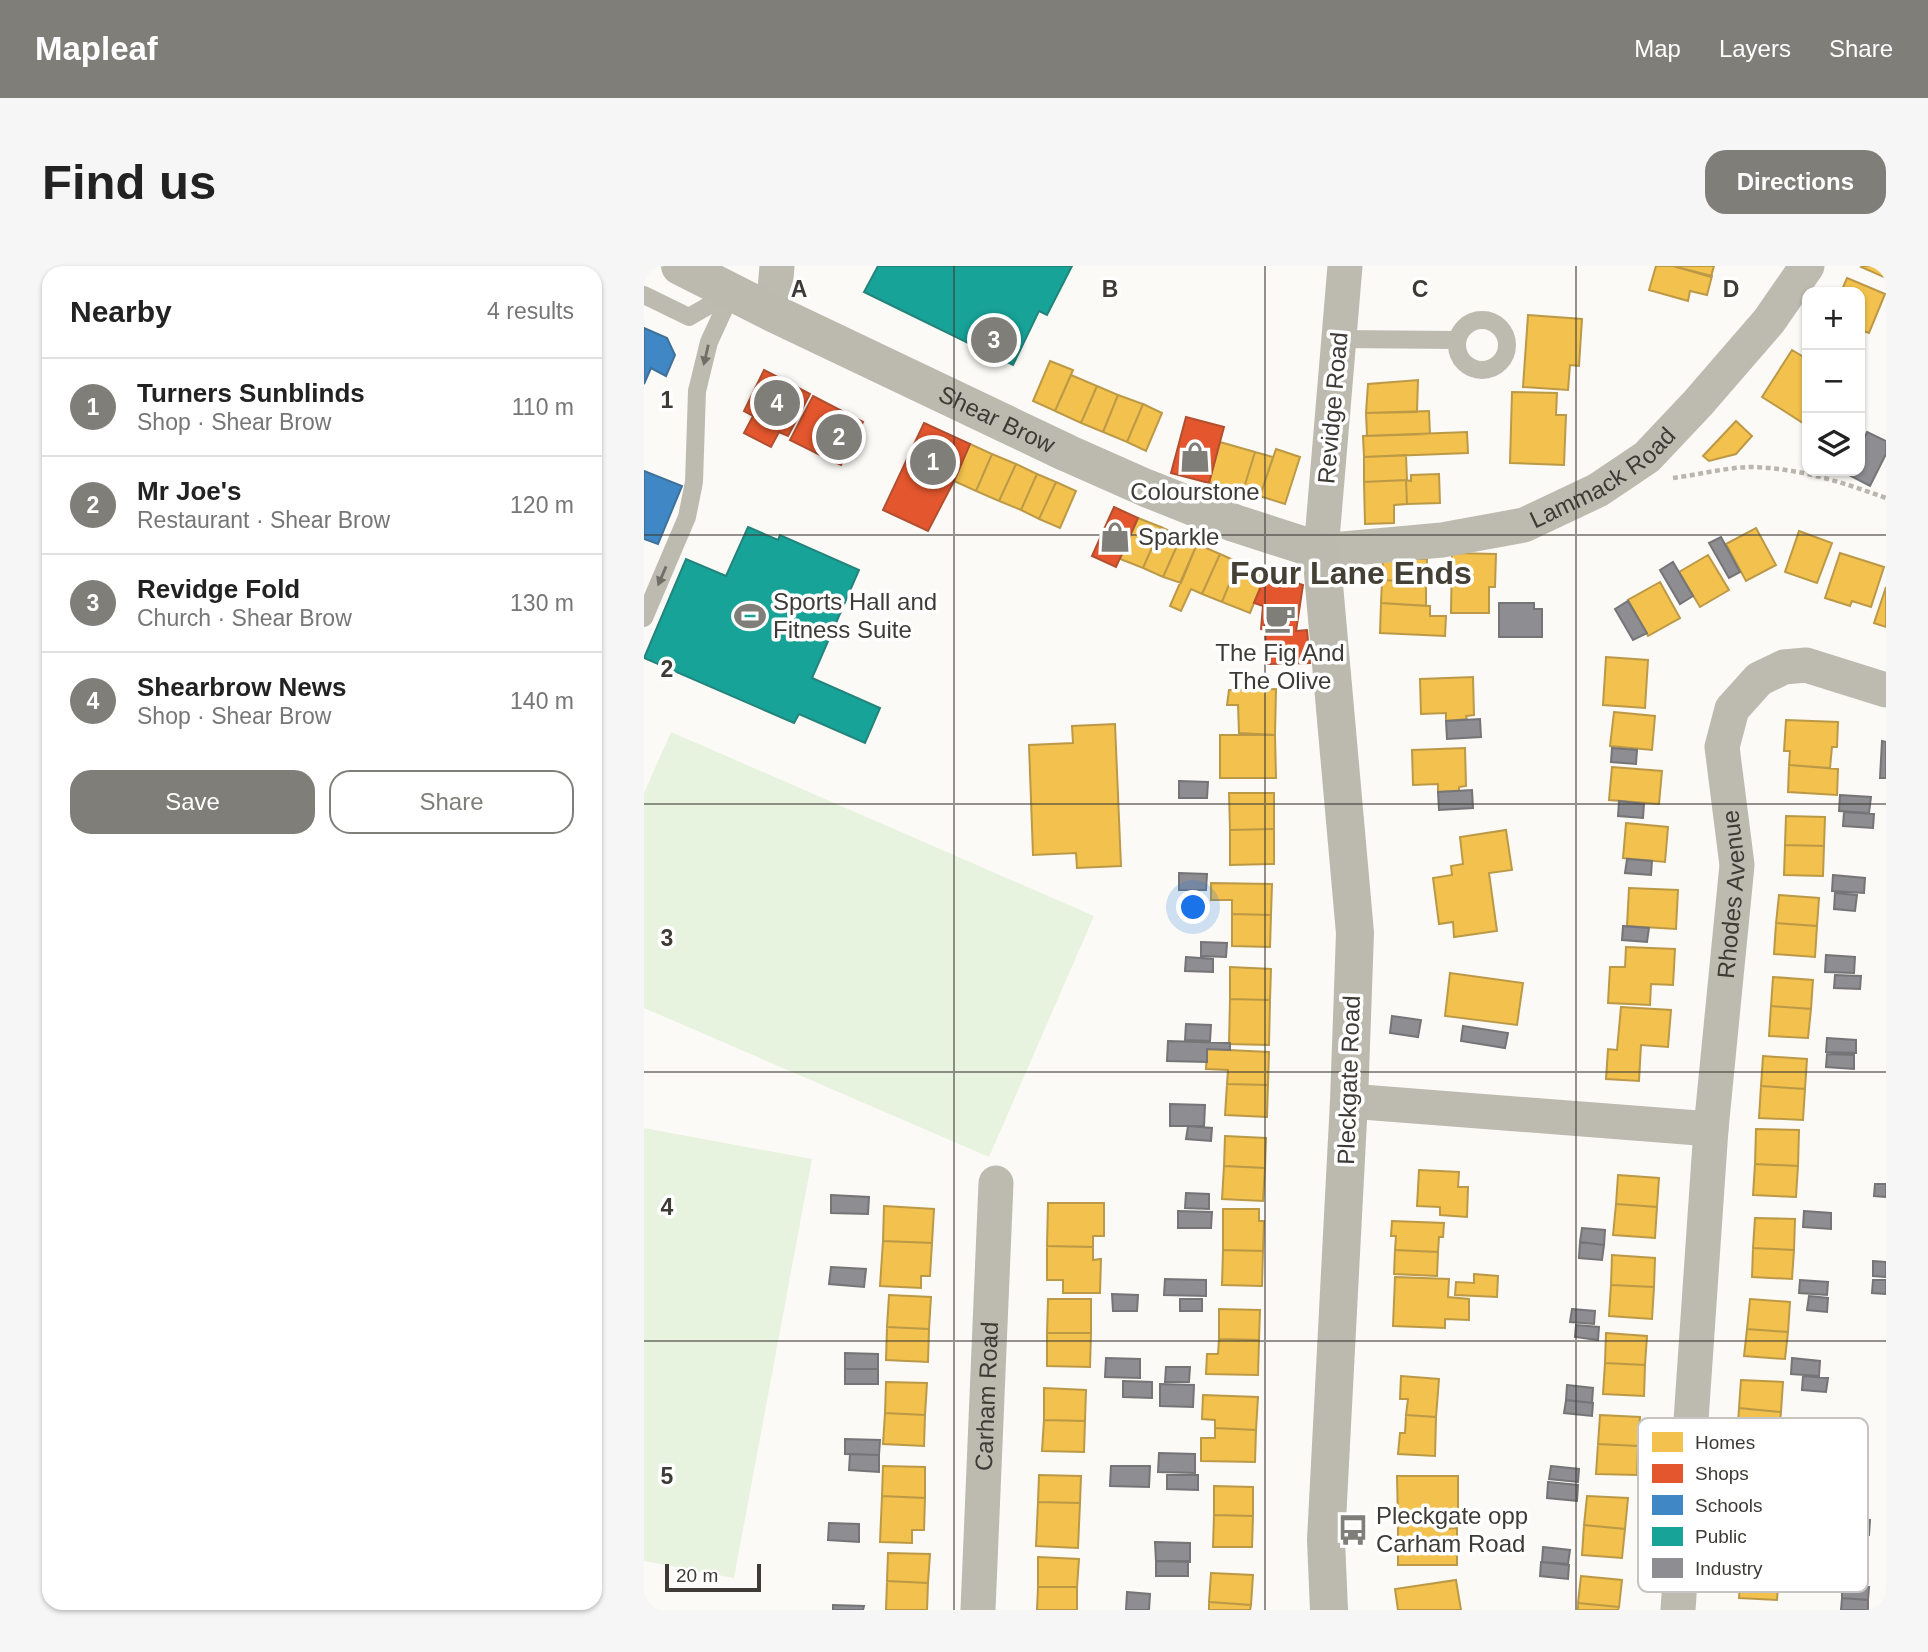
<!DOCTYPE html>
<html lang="en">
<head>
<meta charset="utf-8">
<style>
  body { margin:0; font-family:Arial,sans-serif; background:#f6f6f6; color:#222 }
  .controls { position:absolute; right:21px; top:21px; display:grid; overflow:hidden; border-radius:14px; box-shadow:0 2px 5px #0004 }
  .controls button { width:63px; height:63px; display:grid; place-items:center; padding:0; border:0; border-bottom:2px solid #e0e0e0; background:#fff; color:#222; font:35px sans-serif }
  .scale { position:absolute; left:21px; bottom:18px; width:96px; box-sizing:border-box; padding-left:7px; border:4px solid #3e3b36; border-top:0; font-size:19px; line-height:24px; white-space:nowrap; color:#3e3b36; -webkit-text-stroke:5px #fff; paint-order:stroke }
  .you { position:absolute; left:550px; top:642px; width:24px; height:24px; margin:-18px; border:5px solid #fff; border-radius:50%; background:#1a73e8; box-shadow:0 0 0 10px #1a73e833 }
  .badge { display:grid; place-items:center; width:46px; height:46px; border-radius:50%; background:#807e79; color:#fff; font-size:23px; font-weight:700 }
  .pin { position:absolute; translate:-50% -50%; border:4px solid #fff; box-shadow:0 2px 7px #0006 }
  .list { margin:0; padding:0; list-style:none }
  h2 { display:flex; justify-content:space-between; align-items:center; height:91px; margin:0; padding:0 28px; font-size:30px }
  h2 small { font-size:23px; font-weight:400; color:#767676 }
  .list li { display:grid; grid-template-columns:46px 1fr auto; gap:21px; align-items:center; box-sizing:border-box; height:98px; padding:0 28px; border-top:2px solid #e0e0e0 }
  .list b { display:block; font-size:26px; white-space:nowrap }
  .list p { margin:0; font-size:23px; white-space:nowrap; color:#767676 }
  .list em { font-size:23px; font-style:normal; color:#767676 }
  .actions { display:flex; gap:14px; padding:21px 28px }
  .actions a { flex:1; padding:16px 0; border:2px solid #807e79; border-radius:21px; text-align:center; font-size:24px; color:#807e79 }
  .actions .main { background:#807e79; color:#fff }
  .icon { flex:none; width:38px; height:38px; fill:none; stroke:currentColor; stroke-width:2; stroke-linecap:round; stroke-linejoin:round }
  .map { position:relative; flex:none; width:1242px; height:1344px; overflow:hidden; border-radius:21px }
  header { display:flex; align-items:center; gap:42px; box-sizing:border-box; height:98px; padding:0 35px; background:#807e79; color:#fff }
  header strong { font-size:33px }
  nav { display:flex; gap:38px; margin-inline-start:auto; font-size:24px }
  .intro { display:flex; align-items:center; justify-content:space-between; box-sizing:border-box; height:168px; padding:0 42px }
  h1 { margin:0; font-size:49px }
  .button { padding:18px 32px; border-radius:21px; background:#807e79; color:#fff; font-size:24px; font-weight:700 }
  main { display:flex; gap:42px; padding:0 42px }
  aside { flex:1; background:#fff; border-radius:21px; box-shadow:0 2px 5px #0004 }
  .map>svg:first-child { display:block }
</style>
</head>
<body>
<header>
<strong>Mapleaf</strong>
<nav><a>Map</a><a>Layers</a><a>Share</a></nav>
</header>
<div class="intro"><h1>Find us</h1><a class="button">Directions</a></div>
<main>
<aside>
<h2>Nearby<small>4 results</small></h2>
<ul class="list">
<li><span class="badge">1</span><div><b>Turners Sunblinds</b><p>Shop · Shear Brow</p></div><em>110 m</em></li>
<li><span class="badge">2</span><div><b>Mr Joe's</b><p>Restaurant · Shear Brow</p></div><em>120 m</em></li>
<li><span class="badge">3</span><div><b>Revidge Fold</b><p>Church · Shear Brow</p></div><em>130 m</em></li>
<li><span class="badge">4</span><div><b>Shearbrow News</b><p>Shop · Shear Brow</p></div><em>140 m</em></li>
</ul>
<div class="actions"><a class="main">Save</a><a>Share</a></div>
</aside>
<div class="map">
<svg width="1242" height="1344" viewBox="0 0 1242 1344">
  <rect width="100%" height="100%" fill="#fcfaf6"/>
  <path fill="#e7f3de" d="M27 466 450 650 345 891 0 742V527Z
    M0 862 168 893 90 1312 0 1295Z"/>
  <path fill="#f2c14e" stroke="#bc9947" stroke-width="2" d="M1012 0H1029L1068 10 1063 29 1046 25 1044 35 1005 24Z
    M1029 0H1070L1067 11Z
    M1218 0H1242V12L1217 1Z
    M1203 12 1241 28 1225 67 1216 64V26H1197Z
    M884 49 938 53 935 100 926 99 924 124 879 121Z
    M1148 84 1163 93V150L1159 157 1118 131Z
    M406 95 429 104 411 145 389 135Z
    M427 109 453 120 437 157 411 145Z
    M774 114 773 146 722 147 724 118Z
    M453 120 474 129 459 166 437 157Z
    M868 126 913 127 912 149H922L920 199 866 197Z
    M474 129 499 138 483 176 459 166Z
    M499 138 518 147 502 185 483 176Z
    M785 145 786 168 723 170 722 147Z
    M1092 155 1108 170 1092 188 1065 195 1059 190Z
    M823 166 824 187 720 191 719 170Z
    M576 176 611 186 599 225 565 217Z
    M326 178 348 188 332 225 310 215Z
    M632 183 656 191 641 238 616 230Z
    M611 186 629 191 616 230 599 225Z
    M348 188 372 198 355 235 332 225Z
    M762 189 763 214 720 216V191Z
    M372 198 393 208 377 244 355 235Z
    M393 208 412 216 395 253 377 244Z
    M795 208 796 237 763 238 762 214 767 215V209Z
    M762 214 763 238 750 239V257L721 258 720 216Z
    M412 216 432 225 416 262 395 253Z
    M494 252 517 261 499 302 476 293Z
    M517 261 537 271 519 311 499 302Z
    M1112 262 1132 299 1102 315 1082 278Z
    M1155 265 1188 277 1173 317 1141 306Z
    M537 271 553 278 537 317 519 311Z
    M553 278 576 288 558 328 547 323 537 345 526 340Z
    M808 287 852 288 851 321H845V347H807Z
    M1196 287 1240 301 1227 341 1208 335 1206 340 1181 332Z
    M576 288 594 296 578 336 558 328Z
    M1064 289 1085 324 1056 341 1035 306Z
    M739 292 783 293 782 316 738 314Z
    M594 296 622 308 606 347 578 336Z
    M738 314 782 316V340L737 337Z
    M1016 316 1036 352 1004 370 984 334Z
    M1242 321V361L1230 357Z
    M737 337 786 340V350H802L801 370 736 367Z
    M962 391 1004 394 1001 442 959 439Z
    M829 411 830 449 822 450 823 453 802 455V447L777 448 776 413Z
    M632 423 631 469 595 467 594 439H583L585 424Z
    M970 446 1011 450 1008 484 966 480Z
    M1142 454 1194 456 1193 481H1188L1186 502 1145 499 1146 485H1140Z
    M471 458 477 600 433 602 432 587 389 589 385 479 429 477 428 460Z
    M576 469H631L632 512H576Z
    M821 482 822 520 815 521V525L794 526V518L769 519 768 484Z
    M1145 499 1194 503 1193 529 1144 526Z
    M968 501 1018 505 1015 538 965 534Z
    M585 527H630V563L586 564Z
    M1142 550 1181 551 1180 580 1141 579Z
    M982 557 1024 561 1021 596 979 592Z
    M630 563V598L586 599V564Z
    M862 564 868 604 845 607 853 665 810 671 809 656 795 658 789 612 808 609 807 600 819 598 816 571Z
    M1141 579 1180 580 1179 610 1140 609Z
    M567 617 628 618 627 649 588 648V634H567Z
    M985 622 1034 624 1032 663 983 660Z
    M1135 629 1175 632 1173 660 1132 657Z
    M588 648 627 649 626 681 588 680Z
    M1132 657 1173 660 1171 691 1130 688Z
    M982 681 1031 683 1029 719 1007 718 1006 739 964 737 966 701H981Z
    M586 701 627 703 626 734 586 733Z
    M806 707 879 717 873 759 801 750Z
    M1129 711 1169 714 1167 743 1127 740Z
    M586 733 626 734 625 779 585 778Z
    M1127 740 1167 743 1164 772 1125 770Z
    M977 741 1027 744 1024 781 997 779 995 815 962 813 964 783 973 784Z
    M563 783 625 786 624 819 583 818 584 804 562 803Z
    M1119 790 1163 793 1161 823 1117 820Z
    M583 818 624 819 623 851 581 849Z
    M1117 820 1161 823 1159 854 1115 852Z
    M1112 863 1155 864 1154 900 1111 898Z
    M581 870 622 872 621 902 580 900Z
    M1111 898 1154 900 1152 931 1109 929Z
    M580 900 621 902 619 935 578 933Z
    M775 904 815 906 814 921H824L823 951 796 949V941L773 940Z
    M974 909 1015 912 1013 941 972 938Z
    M404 937H460V970H449V981L403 980Z
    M972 938 1013 941 1011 972 969 969Z
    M240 940 290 943 288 977 239 975Z
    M579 943H615V955H620L619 985 579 984Z
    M1111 952 1151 953 1150 984 1109 982Z
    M748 955 800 957 799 971H795L794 986 751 984 752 970H747Z
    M239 975 288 977 286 1010H277V1022L236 1020Z
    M403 980 449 981V994L457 993 456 1027H419V1014H403Z
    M1109 982 1150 984 1148 1013 1108 1011Z
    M579 984 619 985 618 1020 578 1019Z
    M751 984 794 986 793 1010 750 1008Z
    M968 989 1011 992 1010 1021 967 1019Z
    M830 1008 854 1010 853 1031 811 1029 812 1016 830 1017Z
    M751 1011 805 1013 804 1031 825 1033V1054L801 1053V1062L749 1060Z
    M967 1019 1010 1021 1008 1053 965 1050Z
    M245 1029 287 1031 285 1063 243 1061Z
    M404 1033H447V1067H403Z
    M1106 1033 1146 1036 1144 1066 1103 1063Z
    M575 1043 616 1044 615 1074 575 1073Z
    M243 1061 285 1063 284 1096 242 1094Z
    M1103 1063 1144 1066 1141 1093 1100 1090Z
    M403 1067H447L446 1101 403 1100Z
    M962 1067 1003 1070 1001 1099 961 1097Z
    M575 1073 615 1074 614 1109 562 1108 563 1088H574Z
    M961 1097 1001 1099 1000 1130 959 1128Z
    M757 1110 795 1113 792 1151 762 1149 764 1133H756Z
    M1097 1114 1139 1116 1137 1146 1095 1142Z
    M242 1116 283 1117 281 1149 241 1147Z
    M400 1122 442 1124 441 1155 400 1154Z
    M559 1129 614 1131 612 1164 571 1162V1154L558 1153Z
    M1095 1142 1137 1146 1134 1174 1093 1171Z
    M241 1147 281 1149 280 1180 239 1178Z
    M762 1149 792 1151 791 1190 754 1188 756 1167H761Z
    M956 1149 996 1151 994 1180 954 1178Z
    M400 1154 441 1155 440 1186 398 1185Z
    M571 1162 612 1164 611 1196 557 1195V1172H571Z
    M954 1178 994 1180 993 1209 952 1208Z
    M239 1200 281 1201V1232L238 1230Z
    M395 1209 437 1210 436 1237 394 1236Z
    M753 1210H814V1250H796V1256H754Z
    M570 1220 609 1221V1250L570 1249Z
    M238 1230 281 1232 280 1264H268V1277L236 1276Z
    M943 1230 984 1232 981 1263 940 1259Z
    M394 1236 436 1237 434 1282 392 1280Z
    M570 1249 609 1250 608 1281H569Z
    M754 1256H796V1263L813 1262V1299H754Z
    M940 1259 981 1263 978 1292 938 1289Z
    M244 1287 286 1288 284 1317 243 1315Z
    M394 1291 435 1293 433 1321H394Z
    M1097 1304 1135 1306 1133 1334 1095 1332Z
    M567 1307 609 1309 607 1339 565 1336Z
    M937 1310 978 1314 975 1341 934 1337Z
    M812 1314 817 1344H754L751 1323Z
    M243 1315 284 1317 283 1344H242Z
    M394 1321H433V1344H393Z
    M565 1336 607 1339 606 1344H565Z
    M934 1337 975 1341 974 1344H934Z"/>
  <path fill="#e4572e" stroke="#b24f30" stroke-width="2" d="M120 104 166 128 144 170 135 166 127 181 100 167 109 150 100 145Z
    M169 130 194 143 172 187 146 174Z
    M194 143 219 156 197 199 172 187Z
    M542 151 580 161 565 217 527 207Z
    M280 157 326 178 310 215 284 265 239 244Z
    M470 241 494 252 472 301 448 290Z
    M622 308 659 319 652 365 663 364 666 397 624 398 621 364 617 363 619 340 610 337Z"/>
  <path fill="#3f88c5" stroke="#3f719a" stroke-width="2" d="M0 62 23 72 31 89 22 110 7 102 0 118Z
    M0 205 38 220 14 278 0 273Z"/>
  <path fill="#17a398" stroke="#23847b" stroke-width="2" d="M234 0H428L403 49 395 45 369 99 220 26Z
    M104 261 134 274 136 269 215 304 168 412 236 442 221 477 155 448 150 457 0 392 42 293 82 310Z"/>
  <path fill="#8d8d92" stroke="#757476" stroke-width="2" d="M1223 166 1242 175V188L1226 220 1203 208 1204 205H1216V181Z
    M1077 271 1096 306 1085 312 1065 277Z
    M1029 296 1049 330 1036 338 1016 304Z
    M984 335 1003 367 989 374 971 343Z
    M855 337H890V343H898V371H855Z
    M836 453 837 471 803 473 802 455Z
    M1238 475 1242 476V512H1236Z
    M968 482 993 484 992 498 967 496Z
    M535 515 564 516 563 532H535Z
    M828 524 829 542 795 544 794 526Z
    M1196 529 1227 531 1225 547 1195 545Z
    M975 535 1000 538 999 552 974 550Z
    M1200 546 1230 548 1229 562 1199 560Z
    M983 593 1008 595 1007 609 981 607Z
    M535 607 563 608 562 624H535Z
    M1189 609 1221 612 1220 627 1188 625Z
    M1191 627 1213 629 1211 645 1190 643Z
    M979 660 1005 662 1003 676 978 674Z
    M557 676 583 677 582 691 557 690Z
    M1182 689 1211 691 1210 707 1181 706Z
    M542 691 569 693V706L541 705Z
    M1191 709 1217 710 1216 723 1190 722Z
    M748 750 777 754 774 771 746 767Z
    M542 758 567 759 566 775 541 774Z
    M819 760 864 767 861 782 817 775Z
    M1183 772 1212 774V787L1182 786Z
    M524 775 586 777V784L563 783V796L523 795Z
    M1183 788 1210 789V803L1182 801Z
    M526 838 561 839 560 860H526Z
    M544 860 568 862 567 875 542 873Z
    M1231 918H1242V931L1230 930Z
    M542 927 565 928V943L541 942Z
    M187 929 225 931 224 948 187 947Z
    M534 945 568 946 567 962H534Z
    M1160 945 1187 947V963L1159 961Z
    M938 962 961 964 960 979 936 976Z
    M936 976 960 979 958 994 935 992Z
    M1229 995 1242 996V1011L1229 1010Z
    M187 1001 222 1003 220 1021 185 1018Z
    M521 1013 562 1014V1030L520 1029Z
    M1156 1014 1184 1016 1183 1029 1155 1027Z
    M1229 1014H1242V1028L1228 1027Z
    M468 1028 494 1029 493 1045H469Z
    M1165 1030 1184 1032 1183 1046 1163 1044Z
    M536 1033H558V1045H536Z
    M928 1043 951 1045 950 1058 926 1056Z
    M932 1059 955 1061 954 1074 931 1071Z
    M201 1087 234 1088V1103H201Z
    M462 1092 496 1093V1112L461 1111Z
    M1148 1092 1176 1095 1175 1110 1147 1108Z
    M522 1101H546L545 1116H521Z
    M201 1103H234V1118H201Z
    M1159 1110 1184 1112 1182 1126 1158 1124Z
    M479 1115 508 1116V1132L479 1131Z
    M516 1118 550 1119 549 1141 516 1140Z
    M923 1119 949 1122 948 1137 922 1134Z
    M922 1134 949 1137 948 1150 920 1147Z
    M201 1173 236 1174 235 1189 201 1188Z
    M515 1187 551 1188V1207L514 1206Z
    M206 1188 235 1189V1206L205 1204Z
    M467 1200H506L505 1221 466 1220Z
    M907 1200 935 1203 934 1216 905 1213Z
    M523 1209H554V1224L523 1223Z
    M904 1216 934 1219 933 1235 903 1232Z
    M1202 1253 1226 1254 1225 1269 1201 1268Z
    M185 1257 215 1258V1276L184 1274Z
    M511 1276 546 1277V1296L512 1295Z
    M899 1281 926 1284 924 1298 898 1296Z
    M512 1295H544V1310H512Z
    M897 1296 925 1299 924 1313 896 1310Z
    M1198 1320 1225 1321 1224 1334 1198 1332Z
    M483 1326 506 1328 505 1344H482Z
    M1198 1332 1224 1334V1344H1197Z
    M189 1339 220 1340 219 1344H189Z"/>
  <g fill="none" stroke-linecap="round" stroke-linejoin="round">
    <path stroke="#b9b6af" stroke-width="4.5" stroke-dasharray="5 3.5" stroke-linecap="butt" d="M1029 212C1053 209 1080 202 1104 201 1151 201 1198 216 1242 232"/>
    <path stroke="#bdbab0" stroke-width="18" d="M0 29 45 51 88 26
      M813 79a25 25 0 1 1 50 0a25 25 0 1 1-50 0Z
      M695 73 813 74
      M0 352 43 251 50 216 53 125 65 76 88 26"/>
    <g stroke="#bdbab0" stroke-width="35">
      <path id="s1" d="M701 0 677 285 798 274 880 259 954 224 1003 191 1054 137 1125 55 1163 0"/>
      <path d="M129 47 133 0"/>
      <path d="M705 835 1067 863"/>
      <path id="s2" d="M334 1344 352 917"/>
      <path id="s3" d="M1034 1344 1067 863 1093 599 1078 481 1088 443 1115 413 1140 401 1162 399 1242 424"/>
    </g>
    <path stroke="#bcb9ae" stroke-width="38" id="s4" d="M36 0 129 47 423 187 502 222 590 257 677 285 711 667 705 835 682 1274 685 1344"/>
  </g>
  <defs><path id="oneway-solid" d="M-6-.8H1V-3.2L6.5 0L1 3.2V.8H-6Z" transform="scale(1.75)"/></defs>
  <g fill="#716e67">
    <use href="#oneway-solid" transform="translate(62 89) rotate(103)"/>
    <use href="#oneway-solid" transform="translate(18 310) rotate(113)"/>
  </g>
  <path fill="none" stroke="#3e3b36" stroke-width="2" stroke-opacity="0.55" d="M310 0V1344M621 0V1344M932 0V1344M0 269H1242M0 538H1242M0 806H1242M0 1075H1242"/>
  <defs>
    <symbol id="shop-bare" viewBox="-9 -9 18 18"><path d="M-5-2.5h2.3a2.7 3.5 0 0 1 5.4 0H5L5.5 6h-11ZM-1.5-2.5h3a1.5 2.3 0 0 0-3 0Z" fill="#807e79" stroke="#fff" stroke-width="2.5" paint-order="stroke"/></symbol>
    <symbol id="stadium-bare" viewBox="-9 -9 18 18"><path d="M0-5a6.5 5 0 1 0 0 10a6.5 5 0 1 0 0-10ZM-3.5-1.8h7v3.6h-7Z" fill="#807e79" stroke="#fff" stroke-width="2.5" paint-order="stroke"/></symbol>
    <symbol id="cafe-bare" viewBox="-9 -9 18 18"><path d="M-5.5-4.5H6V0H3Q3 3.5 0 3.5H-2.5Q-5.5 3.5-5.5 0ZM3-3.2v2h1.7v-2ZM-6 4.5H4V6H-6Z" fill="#807e79" stroke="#fff" stroke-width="2.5" paint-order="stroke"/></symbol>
    <symbol id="bus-bare" viewBox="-9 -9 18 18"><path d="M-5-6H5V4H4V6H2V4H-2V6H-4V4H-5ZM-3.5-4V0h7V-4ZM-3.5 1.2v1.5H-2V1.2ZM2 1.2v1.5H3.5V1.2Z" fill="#807e79" stroke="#fff" stroke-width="2.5" paint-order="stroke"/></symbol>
  </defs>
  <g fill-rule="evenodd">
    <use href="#shop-bare" x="529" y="169" width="44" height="44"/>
    <use href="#shop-bare" x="449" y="249" width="44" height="44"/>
    <use href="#stadium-bare" x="84" y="328" width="44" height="44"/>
    <use href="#cafe-bare" x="614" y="330" width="44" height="44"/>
    <use href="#bus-bare" x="687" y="1242" width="44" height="44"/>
  </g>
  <g text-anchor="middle" stroke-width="7" stroke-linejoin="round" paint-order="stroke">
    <g font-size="24" fill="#3e3b36" stroke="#fff">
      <text transform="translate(689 142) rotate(-85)" y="8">Revidge Road</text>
      <text dy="8" stroke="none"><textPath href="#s4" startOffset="352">Shear Brow</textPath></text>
      <text dy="8" stroke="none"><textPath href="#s1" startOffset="583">Lammack Road</textPath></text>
      <text dy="8" stroke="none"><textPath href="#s3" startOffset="718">Rhodes Avenue</textPath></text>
      <text transform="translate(705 814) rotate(-88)" y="8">Pleckgate Road</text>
      <text dy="8" stroke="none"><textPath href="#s2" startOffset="214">Carham Road</textPath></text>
    </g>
    <g font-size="24" fill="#3e3b36" stroke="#fff" text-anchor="start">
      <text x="551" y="234" text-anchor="middle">Colourstone</text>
      <text x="494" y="279">Sparkle</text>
      <text x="129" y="344">Sports Hall and<tspan x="129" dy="28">Fitness Suite</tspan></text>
      <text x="636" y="395" text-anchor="middle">The Fig And<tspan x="636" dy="28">The Olive</tspan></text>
      <text x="732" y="1258">Pleckgate opp<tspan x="732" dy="28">Carham Road</tspan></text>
    </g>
    <g font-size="32" font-weight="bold" fill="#454036" stroke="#fff">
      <text x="707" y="318">Four Lane Ends</text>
    </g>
  </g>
  <rect x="994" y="1152" width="230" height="174" rx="10" fill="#fff" stroke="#c5c4c3" stroke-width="2"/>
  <rect x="1008" y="1166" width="31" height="20" fill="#f2c14e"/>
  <rect x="1008" y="1198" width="31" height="19" fill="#e4572e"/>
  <rect x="1008" y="1229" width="31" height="20" fill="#3f88c5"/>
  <rect x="1008" y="1261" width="31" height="19" fill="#17a398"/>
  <rect x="1008" y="1292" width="31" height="20" fill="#8d8d92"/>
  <g font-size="19" fill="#3e3b36">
    <text x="1051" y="1183">Homes</text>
    <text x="1051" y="1214">Shops</text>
    <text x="1051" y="1246">Schools</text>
    <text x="1051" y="1277">Public</text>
    <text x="1051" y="1309">Industry</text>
  </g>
  <g font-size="23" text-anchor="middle" font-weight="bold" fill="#3e3b36" stroke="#fff" stroke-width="7" stroke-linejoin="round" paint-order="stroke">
    <text x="155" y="31">A</text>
    <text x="466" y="31">B</text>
    <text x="776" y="31">C</text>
    <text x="1087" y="31">D</text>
    <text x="23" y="142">1</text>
    <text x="23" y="411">2</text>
    <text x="23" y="680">3</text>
    <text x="23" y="949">4</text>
    <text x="23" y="1218">5</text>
  </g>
</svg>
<div class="controls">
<button>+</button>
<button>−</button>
<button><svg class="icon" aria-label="layers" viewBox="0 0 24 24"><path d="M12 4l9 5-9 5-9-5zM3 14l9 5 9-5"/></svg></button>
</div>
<div class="scale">20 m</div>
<div class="you"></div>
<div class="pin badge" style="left:289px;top:196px">1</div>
<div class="pin badge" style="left:195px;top:171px">2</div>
<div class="pin badge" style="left:350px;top:74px">3</div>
<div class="pin badge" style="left:133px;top:137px">4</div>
</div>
</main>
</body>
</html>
